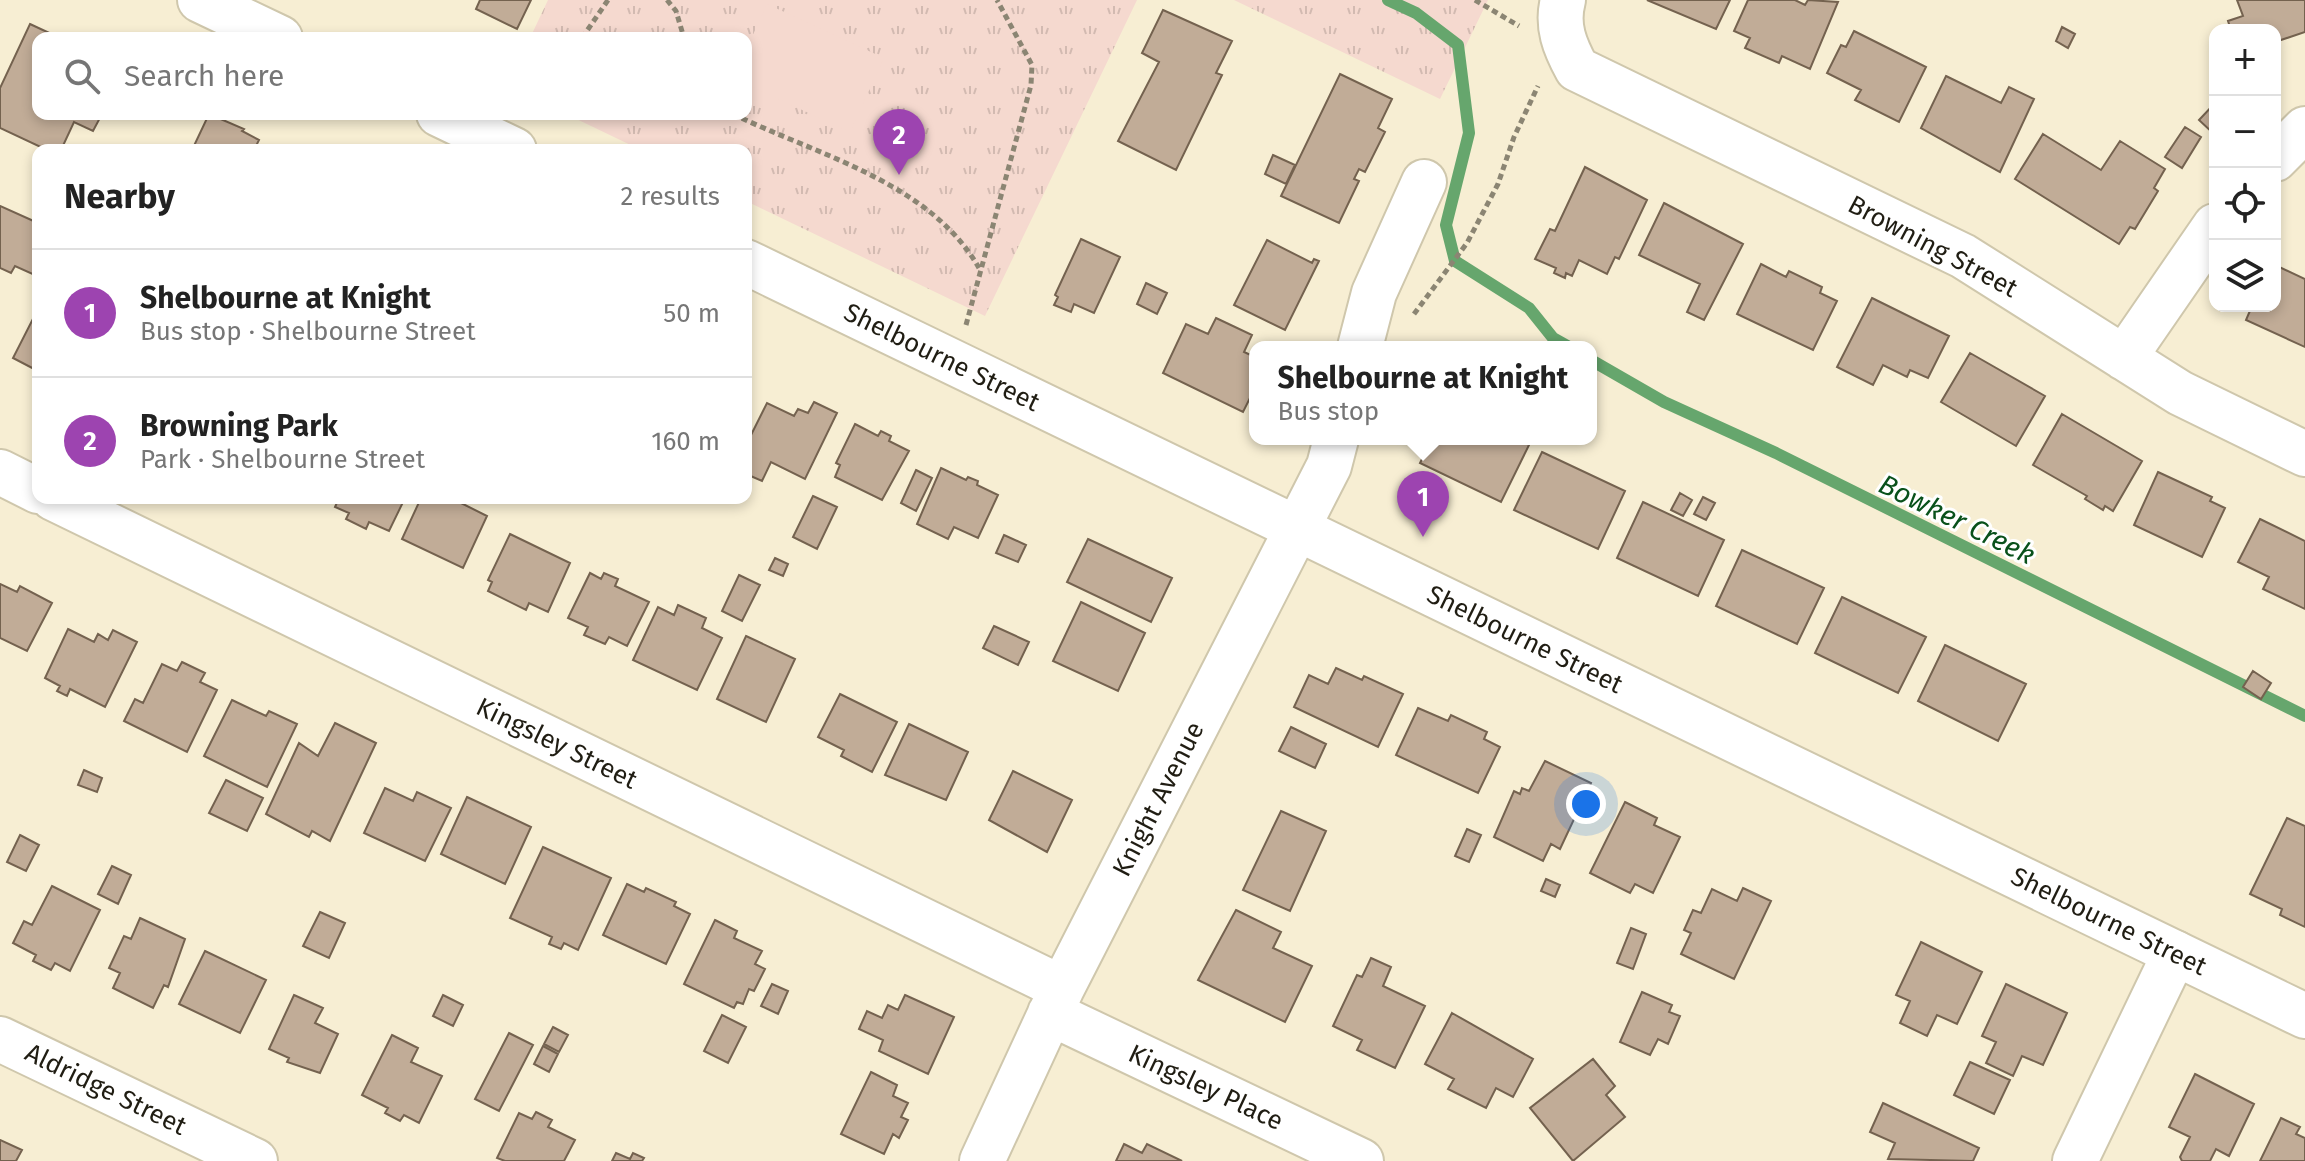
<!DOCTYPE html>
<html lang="en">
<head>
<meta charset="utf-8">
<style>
  body { margin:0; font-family:"Fira Sans",sans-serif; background:#f6f6f6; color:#222 }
  .controls { position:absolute; right:24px; top:24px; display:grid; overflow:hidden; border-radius:16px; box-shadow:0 4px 12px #0003 }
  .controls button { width:72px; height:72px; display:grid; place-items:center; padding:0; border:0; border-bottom:2px solid #e0e0e0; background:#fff; color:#222; font:40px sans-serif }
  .you { position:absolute; left:1586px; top:804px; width:28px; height:28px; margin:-20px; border:6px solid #fff; border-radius:50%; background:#1a73e8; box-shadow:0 0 0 12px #1a73e833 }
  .badge { display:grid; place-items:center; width:52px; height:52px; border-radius:50%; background:#9d44b0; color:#fff; font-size:26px; font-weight:700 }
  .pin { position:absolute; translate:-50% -66px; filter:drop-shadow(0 2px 4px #0008) }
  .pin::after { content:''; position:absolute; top:42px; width:28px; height:24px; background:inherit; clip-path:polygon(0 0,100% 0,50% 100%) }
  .popup { position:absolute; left:1249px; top:341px; width:348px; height:104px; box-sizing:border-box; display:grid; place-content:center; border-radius:16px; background:#fff; filter:drop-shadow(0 2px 6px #0005); font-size:26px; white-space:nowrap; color:#767676 }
  .popup b { font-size:30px; color:#222 }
  .popup::after { content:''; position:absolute; left:50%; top:100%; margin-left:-16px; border:16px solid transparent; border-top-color:#fff }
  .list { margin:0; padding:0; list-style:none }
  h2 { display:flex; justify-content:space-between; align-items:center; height:104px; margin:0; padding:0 32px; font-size:34px }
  h2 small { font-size:26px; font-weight:400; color:#767676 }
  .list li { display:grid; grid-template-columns:52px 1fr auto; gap:24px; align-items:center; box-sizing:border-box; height:128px; padding:0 32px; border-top:2px solid #e0e0e0 }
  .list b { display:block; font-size:30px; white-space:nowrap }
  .list p { margin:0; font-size:26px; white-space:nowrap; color:#767676 }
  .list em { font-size:26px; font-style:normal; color:#767676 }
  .icon { flex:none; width:44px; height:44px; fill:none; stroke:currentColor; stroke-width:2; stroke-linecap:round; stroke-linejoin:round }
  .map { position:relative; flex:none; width:2305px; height:1161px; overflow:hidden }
  .search { position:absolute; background:#fff; box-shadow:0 4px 12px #0003; left:32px; top:32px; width:720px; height:88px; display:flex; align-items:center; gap:20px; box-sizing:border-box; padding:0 28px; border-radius:16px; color:#767676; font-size:30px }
  .panel { position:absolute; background:#fff; box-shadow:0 4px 12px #0003; left:32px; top:144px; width:720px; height:360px; border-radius:16px }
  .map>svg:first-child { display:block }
</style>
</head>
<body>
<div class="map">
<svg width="2305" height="1161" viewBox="0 0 2305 1161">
  <defs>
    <pattern id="grass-tufts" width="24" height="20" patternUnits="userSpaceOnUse" patternTransform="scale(2)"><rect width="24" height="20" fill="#f5d9cf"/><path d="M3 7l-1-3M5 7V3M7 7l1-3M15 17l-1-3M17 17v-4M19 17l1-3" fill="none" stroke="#d2bab1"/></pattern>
  </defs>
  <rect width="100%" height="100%" fill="#f7eed3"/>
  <path fill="url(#grass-tufts)" d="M548 0H1137L985 316 746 201V150H641L566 114H746V38H530Z
    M1234 0H1488L1440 99Z"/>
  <path fill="#f5d9cf" d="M767 4 884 58 850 132 746 84V50Z"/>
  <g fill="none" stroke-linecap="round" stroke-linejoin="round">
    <path stroke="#66a66d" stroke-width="12" d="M1388 0 1416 13 1458 45 1469 133 1446 225 1455 261 1529 308 1553 338 1569 347
      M1591 360 1664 402 1776 453 2305 716"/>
  </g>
  <path fill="#c1ac97" stroke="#74624f" stroke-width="2" d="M480 0H531L517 29 476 9Z
    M1647 0H1730L1716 29Z
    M1748 0H1795L1805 5 1808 0 1838 2 1810 69 1782 56 1779 63 1745 48 1750 38 1734 31Z
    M2237 0H2305V32L2275 42V30H2231L2228 21 2243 16Z
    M1163 10 1232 41 1216 73 1222 75 1176 170 1118 141 1159 62 1142 53Z
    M30 24 60 38H38V114H102L93 131 74 122 61 150H47L0 128V88Z
    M2062 27 2075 34 2068 48 2056 41Z
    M1854 31 1926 67 1899 122 1855 100 1861 90 1827 73 1841 45 1846 47Z
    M1340 74 1392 99 1378 128 1385 132 1365 172 1359 169 1354 179 1359 181 1339 223 1281 196Z
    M1946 76 2001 103 2009 87 2034 99 2000 172 1921 128Z
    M2215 103V135L2199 120Z
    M209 114 244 129 242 131 259 140 254 150H192Z
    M2185 127 2201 137 2182 168 2165 157Z
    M2043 134 2101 170 2120 141 2165 169 2154 188 2158 191 2135 229 2130 227 2119 244 2015 179Z
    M1273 155 1295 165 1286 184 1265 174Z
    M1585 167 1647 200 1619 259 1615 257 1607 274 1579 260 1572 276 1566 273 1565 278 1554 273 1556 268 1535 259 1550 229 1555 231Z
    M1664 203 1743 244 1704 320 1687 312 1700 284 1639 255Z
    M0 206 38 223 37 276 15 266 11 273 0 268Z
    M1081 239 1120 257 1094 313 1074 304 1071 312 1054 305 1058 297 1055 295Z
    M1267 240 1312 263 1314 259 1319 261 1285 330 1234 305Z
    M1761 264 1786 277 1789 271 1822 287 1820 293 1837 301 1813 350 1737 314Z
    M2275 265 2305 279V347L2246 320 2252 306H2275Z
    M1146 283 1167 293 1157 314 1137 304Z
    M1872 298 1949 336 1928 378 1910 370 1907 377 1883 365 1873 385 1837 367Z
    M38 309V371L13 358Z
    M1216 318 1252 335 1244 352 1255 357V388L1243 412 1163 373 1186 324 1208 334Z
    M1970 353 2045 396 2016 446 1941 402Z
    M814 402 837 413 805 479 771 462 762 481 746 474V445L767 403 794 416 798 409 808 413Z
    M2062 414 2142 461 2113 511 2105 506 2103 510 2085 499 2087 496 2033 465Z
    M855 424 878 436 881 431 891 436 889 441 909 451 882 500 835 477 840 465 836 463Z
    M1432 439H1516L1529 445 1501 502 1420 463Z
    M1542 452 1625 491 1598 549 1514 510Z
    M941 468 966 480 968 477 978 481 977 485 998 495 978 538 954 527 948 539 917 524Z
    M916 470 932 478 916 511 901 503Z
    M2158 472 2212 497 2210 501 2225 508 2202 557 2134 525Z
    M1680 493 1692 500 1683 516 1671 510Z
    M813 496 837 507 817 549 793 537Z
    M1703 497 1715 503 1706 520 1694 514Z
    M339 498H405L389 531 369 522 366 529 346 519 349 513 335 507Z
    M421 498H459L457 501 487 516 463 568 402 539Z
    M1643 502 1724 540 1698 596 1617 558Z
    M2260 519 2305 541V609L2263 589 2269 577 2238 562Z
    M510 534 570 563 548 612 529 603 526 610 488 591 492 582 488 580Z
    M1004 535 1026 545 1018 562 996 553Z
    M1088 539 1172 578 1151 622 1067 582Z
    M1742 550 1824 588 1797 644 1716 606Z
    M775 558 788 564 783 576 769 570Z
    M590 573 601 579 604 573 618 579 615 586 649 602 627 646 609 637 605 644 584 635 588 627 568 618Z
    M739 575 760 585 742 621 722 611Z
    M0 584 17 592 20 586 52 603 27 651 0 638Z
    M1842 597 1926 637 1898 693 1815 653Z
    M1081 602 1145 633 1118 691 1053 661Z
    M678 605 706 618 702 628 722 638 697 690 633 660 658 607 674 615Z
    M994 626 1029 642 1018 665 983 648Z
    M68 629 94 642 98 634 108 640 113 630 137 642 105 707 70 689 67 696 57 691 60 686 45 678Z
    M746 636 795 659 766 722 717 699Z
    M1945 645 2026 684 1998 741 1918 701Z
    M182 662 205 673 200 682 217 690 187 752 124 721 135 699 143 703 162 664 177 671Z
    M1336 668 1362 680 1364 676 1403 694 1378 747 1294 707 1309 675 1328 684Z
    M2253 671 2271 683 2261 699 2243 687Z
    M840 694 897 722 872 772 841 756 844 750 818 737Z
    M232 700 266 716 269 711 297 724 267 787 204 756Z
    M1418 708 1448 721 1451 715 1487 732 1484 739 1500 747 1478 793 1396 755Z
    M335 723 376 743 330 841 312 831 309 837 266 814 299 743 318 756Z
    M909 724 968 752 946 800 885 775Z
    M1291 727 1326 744 1315 768 1279 751Z
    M1545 761 1591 783 1560 849 1551 844 1543 861 1494 837 1514 791 1520 794 1522 788 1529 791Z
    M84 770 102 778 97 792 78 785Z
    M1013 771 1072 800 1047 852 989 820Z
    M226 780 263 798 247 831 209 813Z
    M385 788 413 801 417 792 451 808 425 861 364 833Z
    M467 797 531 827 505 884 441 854Z
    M1625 802 1657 818 1654 825 1680 837 1653 893 1635 884 1630 893 1590 873Z
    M1281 811 1326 831 1290 911 1243 890Z
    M2287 818 2305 826V927L2280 915 2282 909 2250 894Z
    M1467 829 1481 835 1469 862 1455 856Z
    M20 835 39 845 26 871 7 862Z
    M543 847 611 878 578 950 564 943 561 949 549 944 552 937 510 918Z
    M112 866 131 875 118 904 98 894Z
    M1546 879 1560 885 1555 897 1541 891Z
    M627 884 644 892 646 888 676 902 674 906 690 914 666 964 603 935Z
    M52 886 100 910 70 971 55 963 51 970 33 961 36 955 13 943 24 921 32 925Z
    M1743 888 1771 901 1734 979 1681 954 1691 933 1684 930 1693 910 1701 913 1712 889 1737 901Z
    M1236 910 1281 932 1273 948 1312 966 1285 1022 1198 980Z
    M320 912 345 923 329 958 303 946Z
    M140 918 185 939 168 987 164 985 153 1008 113 988 120 973 109 968 124 936 131 939Z
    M715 920 737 931 734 938 762 951 755 964 765 969 754 991 749 989 743 1004 737 1002 734 1008 684 984Z
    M1631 928 1646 934 1633 969 1617 963Z
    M1921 942 1982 972 1957 1024 1937 1015 1927 1036 1900 1023 1910 1001 1896 995Z
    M205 951 266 980 240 1033 179 1004Z
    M1371 958 1391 967 1383 986 1425 1006 1395 1068 1357 1050 1362 1040 1333 1026 1357 975 1362 977Z
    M772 984 788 991 778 1014 761 1006Z
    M2006 984 2067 1013 2043 1065 2022 1056 2013 1076 1986 1063 1996 1042 1982 1036Z
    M1642 992 1672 1005 1669 1012 1680 1016 1668 1044 1658 1039 1650 1055 1620 1042Z
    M294 995 323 1008 315 1023 338 1034 320 1073 287 1062 289 1058 269 1049Z
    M443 995 463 1005 453 1026 433 1016Z
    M905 995 954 1017 928 1074 879 1051 883 1040 859 1029 867 1011 882 1018 888 1005 898 1010Z
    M1452 1013 1533 1059 1513 1097 1496 1088 1486 1108 1448 1089 1454 1079 1425 1064Z
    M722 1015 746 1027 728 1063 704 1051Z
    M553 1027 568 1035 559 1052 544 1044Z
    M509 1033 533 1045 499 1111 475 1099Z
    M392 1035 418 1048 411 1062 442 1076 419 1123 404 1115 400 1121 385 1113 388 1108 362 1095Z
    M543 1046 558 1054 549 1072 534 1064Z
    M1593 1059 1615 1086 1606 1095 1625 1117 1573 1161 1530 1108Z
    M1970 1062 2010 1080 1994 1114 1954 1095Z
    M871 1072 897 1085 893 1096 908 1103 901 1117 908 1120 899 1138 893 1134 884 1154 841 1134Z
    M2195 1074 2254 1104 2229 1156 2216 1149 2210 1161H2182L2180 1157 2190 1137 2169 1127Z
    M1883 1103 1979 1148 1973 1161 1888 1159 1895 1143 1870 1132Z
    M536 1112 552 1120 548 1127 575 1140 564 1161H505L497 1158 519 1113 532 1119Z
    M2281 1118 2300 1127 2296 1134 2305 1138V1161H2260Z
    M0 1140 22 1150 16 1161H0Z
    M1124 1144 1142 1153 1147 1144 1182 1161H1116Z
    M616 1153 630 1159 633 1153 644 1158 642 1161H612Z"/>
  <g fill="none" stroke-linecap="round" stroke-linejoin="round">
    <defs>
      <path id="minor" d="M1563 0C1556 26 1565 47 1577 69L1963 256 2180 393 2305 454
        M2275 159 2305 129
        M1360 347 1374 293 1424 182
        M2124 358 2215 226
        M0 472 38 491
        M53 498 1062 988
        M1050 1013 1361 1161
        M0 1039 255 1161
        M982 1161 1062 988 1329 466 1336 439
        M2075 1161 2175 953"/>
      <path id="major" d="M200 0 280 38
        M439 114 514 150
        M746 262 2305 1016"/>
    </defs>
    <use href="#minor" stroke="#cfc7ac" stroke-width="48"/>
    <use href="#major" stroke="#cfc7ac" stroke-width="48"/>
    <path stroke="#8b8573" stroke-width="5" stroke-dasharray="6 4" stroke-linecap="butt" d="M667 0 676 11 684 38
      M1475 0 1519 26
      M582 38 608 0
      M733 114C817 155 930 182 979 268
      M1414 314 1467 243 1498 184 1514 137 1538 86
      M966 325 1031 85 1032 65 997 0"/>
    <use href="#minor" stroke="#fff" stroke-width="44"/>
    <use href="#major" stroke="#fff" stroke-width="44"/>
  </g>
  <g text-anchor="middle" stroke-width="6" stroke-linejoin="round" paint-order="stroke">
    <g font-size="26" fill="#201d13" stroke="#fff">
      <text transform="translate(1933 246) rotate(28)" y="9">Browning Street</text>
      <text transform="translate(942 357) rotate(26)" y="9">Shelbourne Street</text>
      <text transform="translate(1525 639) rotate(26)" y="9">Shelbourne Street</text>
      <text transform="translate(557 743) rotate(26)" y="9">Kingsley Street</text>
      <text transform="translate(1158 799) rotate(-63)" y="9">Knight Avenue</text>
      <text transform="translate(2109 921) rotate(26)" y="9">Shelbourne Street</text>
      <text transform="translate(1206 1087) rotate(25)" y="9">Kingsley Place</text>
      <text transform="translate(106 1089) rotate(26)" y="9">Aldridge Street</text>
    </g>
    <g font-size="28" font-style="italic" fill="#09511b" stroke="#fff">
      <text transform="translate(1957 519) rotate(26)" y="10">Bowker Creek</text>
    </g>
  </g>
</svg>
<div class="controls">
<button>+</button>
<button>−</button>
<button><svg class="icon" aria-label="locate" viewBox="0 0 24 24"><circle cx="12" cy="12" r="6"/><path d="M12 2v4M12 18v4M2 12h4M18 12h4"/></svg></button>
<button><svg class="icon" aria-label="layers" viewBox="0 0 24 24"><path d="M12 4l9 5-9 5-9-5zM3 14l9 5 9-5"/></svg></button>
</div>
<div class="you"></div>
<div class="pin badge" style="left:1423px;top:537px">1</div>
<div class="popup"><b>Shelbourne at Knight</b>Bus stop</div>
<div class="pin badge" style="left:899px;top:175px">2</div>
<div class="search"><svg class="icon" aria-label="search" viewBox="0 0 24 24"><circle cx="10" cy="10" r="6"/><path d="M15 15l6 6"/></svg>Search here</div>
<section class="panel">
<h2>Nearby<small>2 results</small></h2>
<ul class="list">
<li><span class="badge">1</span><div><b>Shelbourne at Knight</b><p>Bus stop · Shelbourne Street</p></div><em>50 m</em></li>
<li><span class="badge">2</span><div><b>Browning Park</b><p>Park · Shelbourne Street</p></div><em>160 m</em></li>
</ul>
</section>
</div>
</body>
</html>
